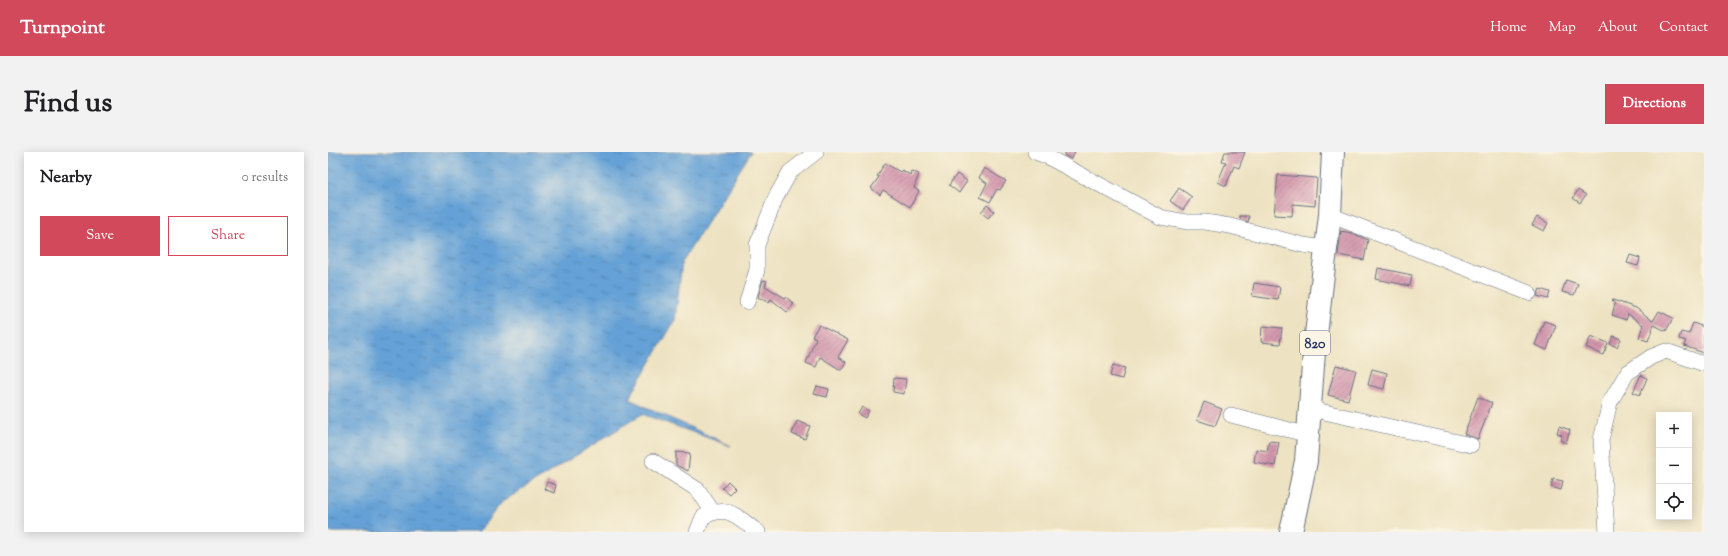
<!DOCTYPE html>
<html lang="en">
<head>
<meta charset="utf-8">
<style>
  body { margin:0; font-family:"Sorts Mill Goudy",serif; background:#f2f2f2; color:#202124 }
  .controls { position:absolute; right:12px; bottom:12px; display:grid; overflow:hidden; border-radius:0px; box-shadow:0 2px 10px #0003 }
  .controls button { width:36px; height:36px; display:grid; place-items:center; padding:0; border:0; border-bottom:1px solid #e0e0e0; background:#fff; color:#202124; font:20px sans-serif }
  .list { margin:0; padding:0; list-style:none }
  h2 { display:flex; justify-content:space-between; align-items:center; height:52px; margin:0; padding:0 16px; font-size:17px }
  h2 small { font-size:13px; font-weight:400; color:#757577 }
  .actions { display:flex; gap:8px; padding:12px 16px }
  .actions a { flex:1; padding:9px 0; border:1px solid #d1495b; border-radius:0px; text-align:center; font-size:14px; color:#d1495b }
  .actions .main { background:#d1495b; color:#fff }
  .icon { flex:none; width:22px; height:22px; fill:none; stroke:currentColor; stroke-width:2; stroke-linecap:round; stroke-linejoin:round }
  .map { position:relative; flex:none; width:1376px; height:380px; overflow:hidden; border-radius:0px }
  header { display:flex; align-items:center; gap:24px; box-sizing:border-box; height:56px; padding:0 20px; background:#d1495b; color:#fff }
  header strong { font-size:19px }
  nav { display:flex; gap:22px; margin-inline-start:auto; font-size:14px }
  .intro { display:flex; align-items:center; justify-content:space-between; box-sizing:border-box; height:96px; padding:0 24px }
  h1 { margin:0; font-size:28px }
  .button { padding:10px 18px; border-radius:0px; background:#d1495b; color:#fff; font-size:14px; font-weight:700 }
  main { display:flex; gap:24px; padding:0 24px }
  aside { flex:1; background:#fff; border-radius:0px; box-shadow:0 2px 10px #0003 }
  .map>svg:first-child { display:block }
</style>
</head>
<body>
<header>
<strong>Turnpoint</strong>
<nav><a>Home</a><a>Map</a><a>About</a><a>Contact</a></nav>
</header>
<div class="intro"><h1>Find us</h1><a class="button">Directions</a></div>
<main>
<aside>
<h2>Nearby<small>0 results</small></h2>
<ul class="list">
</ul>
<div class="actions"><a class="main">Save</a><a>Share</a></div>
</aside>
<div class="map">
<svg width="1376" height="380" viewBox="0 0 1376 380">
  <defs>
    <pattern id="water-ripples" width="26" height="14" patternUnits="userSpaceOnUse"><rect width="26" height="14" fill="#65a1d6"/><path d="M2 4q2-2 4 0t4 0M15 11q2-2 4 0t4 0" fill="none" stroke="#5284b1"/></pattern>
    <pattern id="building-hatch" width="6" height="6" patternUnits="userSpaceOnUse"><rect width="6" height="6" fill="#d395ac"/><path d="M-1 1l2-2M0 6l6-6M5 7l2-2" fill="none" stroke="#aa7a8f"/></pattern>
  </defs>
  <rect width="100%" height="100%" fill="#fcf5e5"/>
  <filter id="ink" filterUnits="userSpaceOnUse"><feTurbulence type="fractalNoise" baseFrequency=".025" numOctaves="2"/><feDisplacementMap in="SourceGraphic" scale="8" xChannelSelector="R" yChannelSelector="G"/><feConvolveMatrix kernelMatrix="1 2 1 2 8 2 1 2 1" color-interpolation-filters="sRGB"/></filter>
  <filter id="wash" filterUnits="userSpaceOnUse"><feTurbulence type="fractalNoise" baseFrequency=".012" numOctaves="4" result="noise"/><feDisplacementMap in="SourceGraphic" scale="16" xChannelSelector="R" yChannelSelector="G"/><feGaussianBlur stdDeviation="0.9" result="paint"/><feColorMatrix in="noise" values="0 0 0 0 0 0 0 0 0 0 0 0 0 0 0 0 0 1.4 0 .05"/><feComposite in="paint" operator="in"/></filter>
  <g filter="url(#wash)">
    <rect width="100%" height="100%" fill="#ede2c1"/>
    <path fill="url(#water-ripples)" stroke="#40689a" d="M0 0H423L354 110 347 168 301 247 403 294 314 262 174 350 150 380H0Z"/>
    <g id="blocks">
      <path fill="url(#building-hatch)" d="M738 0H747L743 7 736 3Z
        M897 0H917L911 16 906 14 898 34 890 30 898 10 894 9Z
        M557 11 572 20 574 18 582 23 583 19 591 22 586 36 591 39 582 55 555 38 552 43 543 36 551 25 549 24Z
        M656 16 678 29 672 38 669 37 662 50 652 45 659 31 651 26Z
        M629 22 639 29 631 41 621 33Z
        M950 23 989 26 987 54 965 52 964 64 946 63Z
        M851 36 864 45 855 58 842 49Z
        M1250 38 1258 43 1252 51 1245 46Z
        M659 53 666 59 660 66 653 60Z
        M912 64H921L920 70 912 67Z
        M1209 65 1220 71 1216 79 1204 73Z
        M1013 79 1024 81 1040 88 1036 108 1010 103Z
        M1302 103 1312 106 1310 114 1299 111Z
        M1050 116 1084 123 1082 134 1048 127Z
        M435 128 439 129 437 134 457 146 458 145 466 152 459 160 443 147 441 151 430 145Z
        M1238 128 1250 132 1246 143 1234 140Z
        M926 131 952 135 950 148 924 144Z
        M1212 137 1222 140 1220 147 1209 144Z
        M1285 148 1308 156 1325 169 1331 159 1345 166 1338 179 1326 173 1320 189 1311 186 1315 173 1300 162 1298 168 1284 163 1287 152 1284 149Z
        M1216 169 1228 173 1219 198 1207 193Z
        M1365 171 1376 175V201L1356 194 1358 189 1351 187 1353 180 1361 182Z
        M491 173 520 188 510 205 518 210 513 218 492 205 488 215 478 211 488 186 484 184Z
        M934 174 954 176 952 192 933 190Z
        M1263 184 1280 191 1275 203 1258 195Z
        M1285 184 1293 187 1289 195 1282 192Z
        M785 213 797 216 794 227 782 224Z
        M1008 213 1028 218 1020 248 1000 243Z
        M1044 217 1059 221 1056 237 1040 233Z
        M1313 223 1319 226 1312 243 1305 240Z
        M566 226 578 227 576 242 565 240Z
        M489 234 501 237 499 245 486 242Z
        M1150 245 1164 251 1150 287 1136 282Z
        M876 250 894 257 887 274 869 268Z
        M534 255 541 259 537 266 530 262Z
        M469 269 482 274 477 287 464 282Z
        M1231 274 1242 278 1238 291 1232 288 1234 283 1229 281Z
        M941 289 951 290 947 314 926 310 928 297 939 299Z
        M348 300 362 301 360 319 348 313Z
        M1225 327 1235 329 1233 338 1223 335Z
        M400 329 407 336 401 342 394 336Z
        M219 330 228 333 226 341 216 337Z"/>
    </g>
  </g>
  <g filter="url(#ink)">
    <use href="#blocks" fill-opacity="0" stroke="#646e81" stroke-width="1"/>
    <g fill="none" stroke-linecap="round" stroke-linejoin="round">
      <defs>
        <path id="minor" d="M707 0 718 4 832 65 859 70H877L902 74 975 93 997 96
          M1002 63 1201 141
          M419 150 429 118V93L448 45 462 20 488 0
          M983 257 1143 293
          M903 263 981 283
          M325 309 370 338 385 360
          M369 380 375 365C401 351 410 366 430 380
          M1279 380 1273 288 1282 250 1299 221 1323 205 1338 199 1376 212"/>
        <path id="highway" d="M963 380 978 309 986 200 1002 63 1005 0"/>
      </defs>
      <use href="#minor" stroke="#646e81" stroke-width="16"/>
      <use href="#highway" stroke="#646e81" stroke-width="24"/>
      <use href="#minor" stroke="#fff" stroke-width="15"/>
      <use href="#highway" stroke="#fff" stroke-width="22"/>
    </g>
  </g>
  <g text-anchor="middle" stroke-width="3" stroke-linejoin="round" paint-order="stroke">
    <rect fill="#fcf5e5" stroke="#5e6a86" stroke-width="1" x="972" y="179" width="30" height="24" rx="3"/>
    <g font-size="14" font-weight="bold" fill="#1b2f5e">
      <text x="987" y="196">820</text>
    </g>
  </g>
</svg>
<div class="controls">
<button>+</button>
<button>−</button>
<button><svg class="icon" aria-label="locate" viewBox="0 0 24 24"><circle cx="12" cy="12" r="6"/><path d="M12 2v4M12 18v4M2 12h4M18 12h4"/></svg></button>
</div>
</div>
</main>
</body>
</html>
